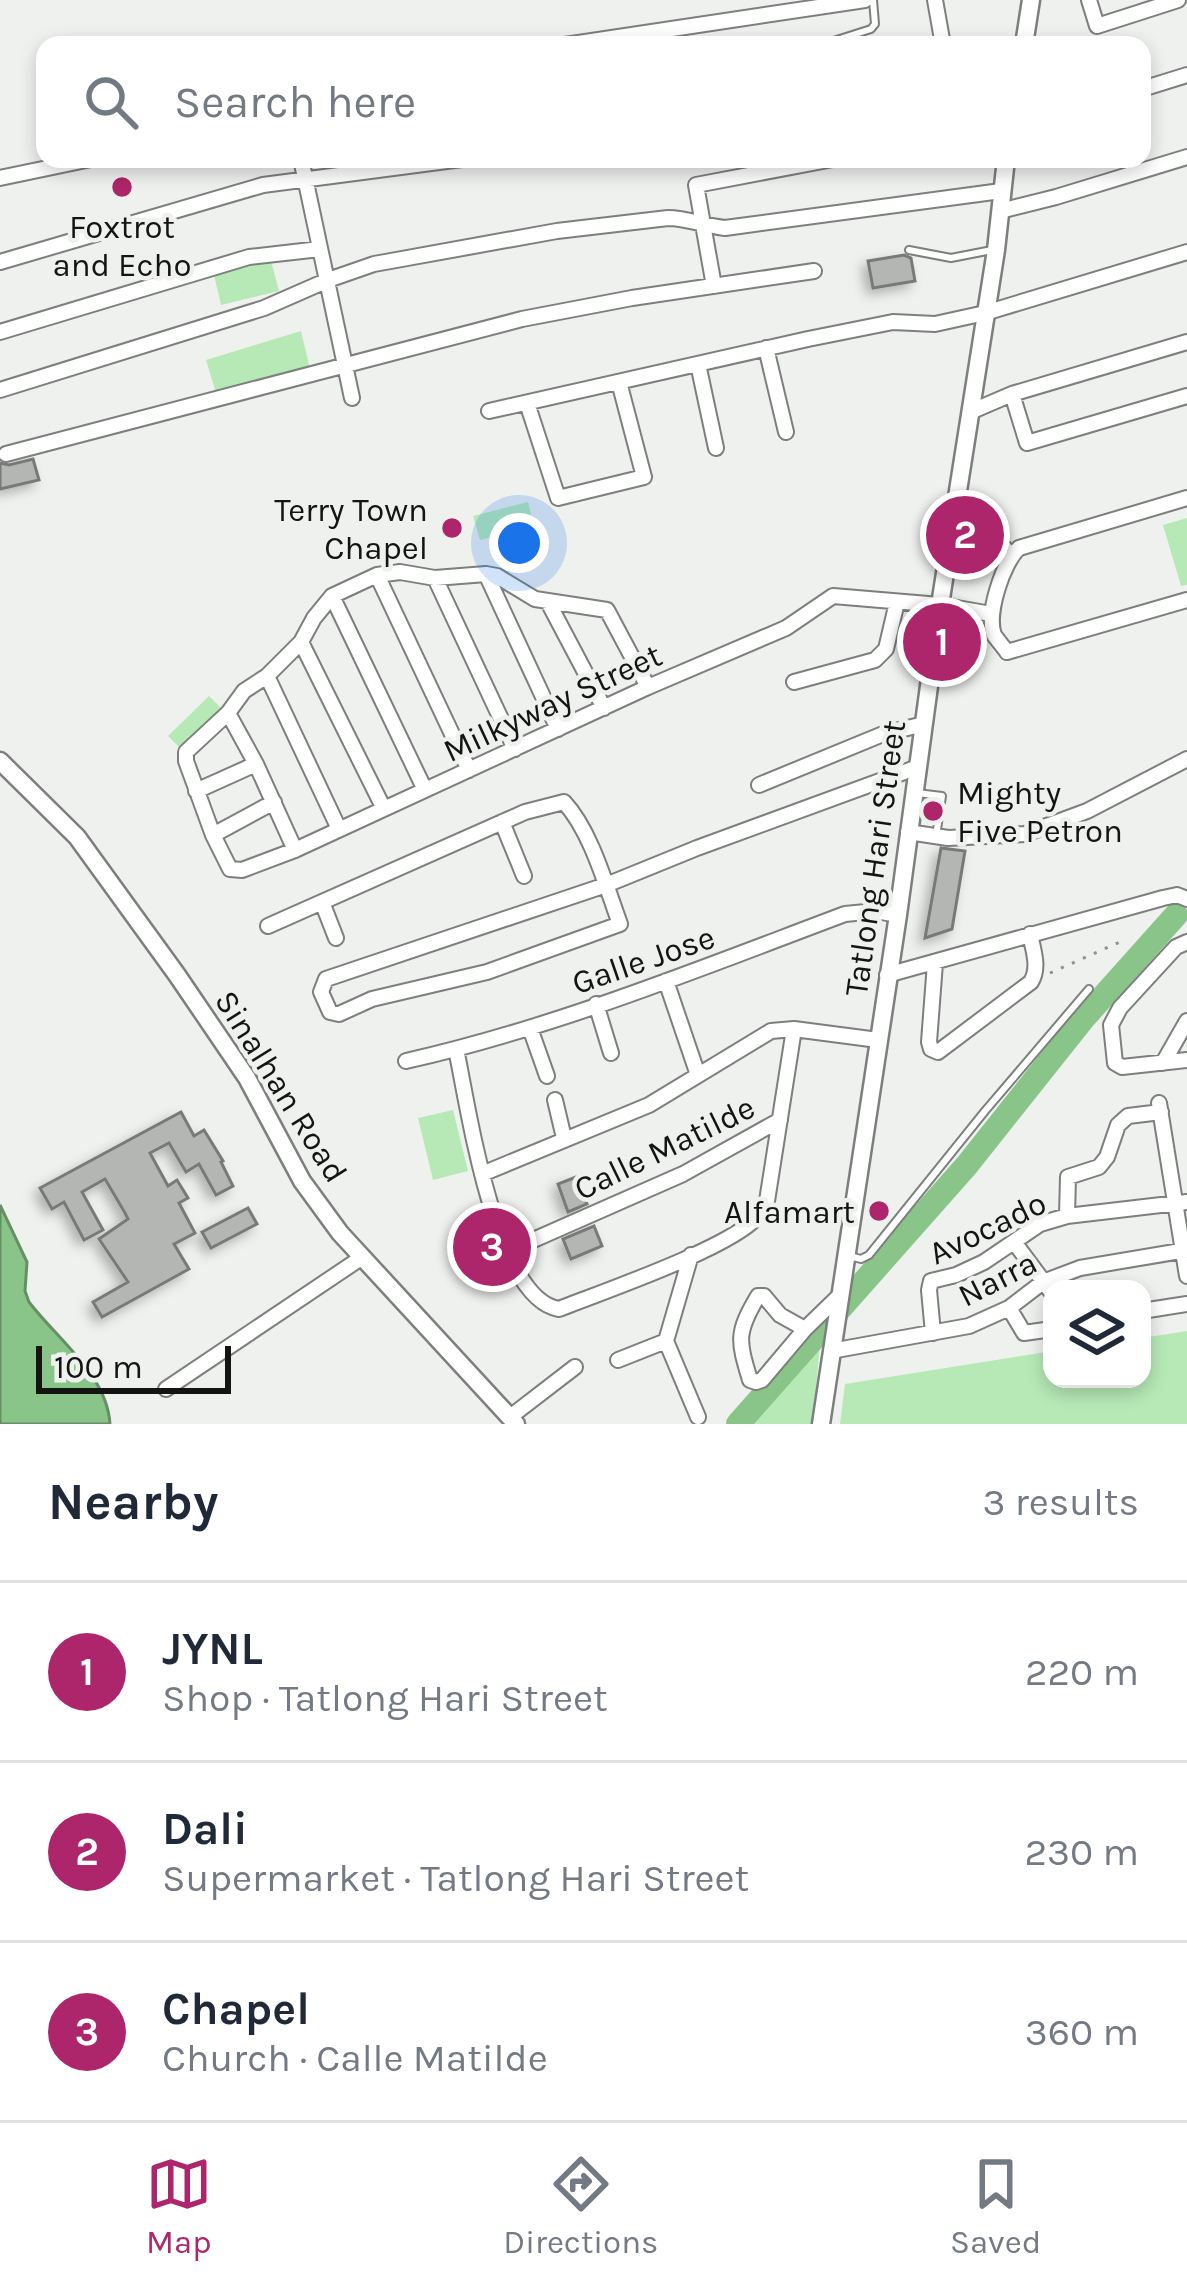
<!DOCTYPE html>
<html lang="en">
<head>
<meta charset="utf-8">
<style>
  body { margin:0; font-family:Karla,sans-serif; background:#f2f2f3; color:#1f2937 }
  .controls { position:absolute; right:36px; bottom:36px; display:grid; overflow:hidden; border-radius:24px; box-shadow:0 6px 18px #0003 }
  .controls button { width:108px; height:108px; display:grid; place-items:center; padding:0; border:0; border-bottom:3px solid #e0e1e3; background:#fff; color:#1f2937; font:60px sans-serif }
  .scale { position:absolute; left:36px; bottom:30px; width:195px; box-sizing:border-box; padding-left:12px; border:6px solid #141413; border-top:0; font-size:33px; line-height:42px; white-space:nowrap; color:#141413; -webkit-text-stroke:9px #eff1ef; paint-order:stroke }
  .you { position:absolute; left:519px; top:543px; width:42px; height:42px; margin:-30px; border:9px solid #fff; border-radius:50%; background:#1a73e8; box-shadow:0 0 0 18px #1a73e833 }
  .badge { display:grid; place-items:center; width:78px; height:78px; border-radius:50%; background:#ad266b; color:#fff; font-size:39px; font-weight:700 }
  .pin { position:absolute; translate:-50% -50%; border:6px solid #fff; box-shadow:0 3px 12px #0006 }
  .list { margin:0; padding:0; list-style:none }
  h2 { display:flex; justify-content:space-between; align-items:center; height:156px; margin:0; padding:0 48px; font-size:51px }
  h2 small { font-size:39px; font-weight:400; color:#747a83 }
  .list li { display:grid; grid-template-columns:78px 1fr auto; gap:36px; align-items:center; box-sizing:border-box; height:180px; padding:0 48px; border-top:3px solid #e0e1e3 }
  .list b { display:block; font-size:45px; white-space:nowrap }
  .list p { margin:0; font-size:39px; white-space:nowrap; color:#747a83 }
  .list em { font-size:39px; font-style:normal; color:#747a83 }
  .icon { flex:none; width:66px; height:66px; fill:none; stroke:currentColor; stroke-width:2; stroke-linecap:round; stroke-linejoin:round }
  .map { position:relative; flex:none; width:1187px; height:1424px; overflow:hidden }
  .search { position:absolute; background:#fff; box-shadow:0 6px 18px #0003; left:36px; right:36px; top:36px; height:132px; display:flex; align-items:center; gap:30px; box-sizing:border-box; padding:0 42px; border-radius:24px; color:#747a83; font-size:45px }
  .sheet { height:696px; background:#fff }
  nav { display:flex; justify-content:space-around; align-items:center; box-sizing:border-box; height:168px; border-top:3px solid #e0e1e3; background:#fff; font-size:33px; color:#747a83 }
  nav a { display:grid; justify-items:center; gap:6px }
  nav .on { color:#ad266b }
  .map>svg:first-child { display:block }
</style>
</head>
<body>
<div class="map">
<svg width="1187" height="1424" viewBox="0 0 1187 1424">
  <defs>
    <filter id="shadow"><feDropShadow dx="-5.5" dy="5.5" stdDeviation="6" flood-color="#0004"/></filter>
  </defs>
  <rect width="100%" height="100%" fill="#eff1ef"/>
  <path fill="#b7e9b7" d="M271 261 279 291 221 305 214 275Z
    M301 331 310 369 216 393 206 360Z
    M528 502 534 527 480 540 473 516Z
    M1187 518V585L1181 586 1163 525Z
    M209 696 224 711 183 751 168 736Z
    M453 1110 468 1171 433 1180 418 1118Z
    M821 1331 813 1424H738Z
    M1187 1331V1424H840L845 1384 1052 1351V1379H1142V1338Z"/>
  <path fill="#89c489" stroke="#668f66" stroke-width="3" d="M0 1205 27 1262 25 1291 29 1302C57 1339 107 1375 110 1424H0Z"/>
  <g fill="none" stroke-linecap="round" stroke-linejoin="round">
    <path stroke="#668f66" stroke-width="4.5" d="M1176 915 1187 901"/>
    <path stroke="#89c489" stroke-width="24" d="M738 1424 967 1165 1083 1019 1176 915"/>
  </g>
  <path fill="#b4b6b3" stroke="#787a78" stroke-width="3" filter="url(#shadow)" d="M904 255 911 258 915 281 873 288 868 261Z
    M33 459 39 480 0 489V463L9 465Z
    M941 848 965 851 952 929 925 938Z
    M181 1112 194 1136 204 1130 223 1161 221 1162 233 1186 216 1195 199 1164 186 1172 169 1143 150 1153 168 1186 177 1180 188 1198 179 1203 195 1233 174 1244 189 1269 102 1317 93 1302 128 1282 99 1239 128 1219 125 1213 105 1179 82 1192 103 1230 84 1240 64 1202 52 1209 40 1188Z
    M576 1177 587 1204 568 1212 558 1184Z
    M248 1208 257 1224 211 1248 202 1232Z
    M594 1226 602 1246 571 1259 563 1239Z"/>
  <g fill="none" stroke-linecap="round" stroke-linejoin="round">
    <defs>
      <path id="service" d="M821 45 871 29 875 24 873 0
        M909 250 951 258 992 250
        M959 521C985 515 998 534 1013 552
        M917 793 942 796 936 836
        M849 1256 861 1259 869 1255 985 1111 1089 989"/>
      <path id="minor" d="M935 0 943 45
        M1089 0 1097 26 1178 0
        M565 45 865 0
        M1142 89 1187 75
        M301 159 352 398
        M0 178 91 159
        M1000 211 1056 197 1187 157
        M0 262 263 185 462 159
        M714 286 696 185 833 159
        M0 332 249 257 320 249
        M766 348 786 432
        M698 364 716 448
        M0 390 264 308 328 280 374 264 557 231 668 218C687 218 705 226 725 228L1001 191
        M1012 394 1027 443 1187 396
        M527 403 558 498 644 477 619 382
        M489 411 808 339 893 322 935 324 985 313 1187 252
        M970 412 1012 394 1187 342
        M6 454 522 319 632 298 814 271
        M1187 498 1019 548C1003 562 986 614 994 635 996 638 1005 649 1007 652L1187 600
        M486 574 558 729
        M377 575 469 770
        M435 578 515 749
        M332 596 425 790
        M548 602 604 708
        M301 642 384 809
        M267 676 339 829
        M794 682 875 660 886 649 897 602
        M648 687 607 610 535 599 497 576 486 574 435 578 400 572 377 575 332 596 314 618 301 642 267 676 244 691 228 713 186 752V761L213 835 230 869 242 870 295 850 648 687 786 628 833 596 940 605 991 614
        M228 713 256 764 295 850
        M759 785 883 734 924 724
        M196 791 256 764
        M502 822 524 876
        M908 832 948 838 1025 834 1087 811 1187 759
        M213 835 274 802
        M322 902 336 938
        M268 926 525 812 564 802C591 831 606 886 620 924L487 972 372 999 339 1014 330 1012 321 992 326 979 606 885 697 848 918 767
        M1187 942 1176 947 1120 1008 1111 1025 1115 1063 1122 1067 1187 1060
        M935 963 929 1042 931 1049 938 1052 1031 982C1040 967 1033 950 1030 934
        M887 975 1163 898 1177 895 1187 899
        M666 981 698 1075
        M596 1004 611 1053
        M530 1028 547 1076
        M456 1049C468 1105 495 1299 559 1309 602 1292 730 1248 757 1217 761 1213 764 1206 767 1201L794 1029
        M406 1061C557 1027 701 968 845 914L876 911 898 915
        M1163 1063 1187 1021
        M555 1100 564 1138
        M1159 1103 1187 1276
        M482 1174 649 1105 771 1031 794 1029 878 1040
        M1067 1216 1068 1177 1099 1167 1107 1157 1118 1125 1128 1116 1161 1112
        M1014 1242 1052 1293
        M506 1252 683 1174 780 1120
        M691 1255 666 1341 698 1417
        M1009 1308 1024 1333 1052 1329
        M1142 1311 1187 1304
        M805 1329 780 1315 764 1296H758C736 1333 738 1340 750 1380L756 1382 762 1380 805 1329 839 1296
        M933 1333 929 1290 931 1281 956 1275 984 1262 1040 1224 1067 1216 1187 1202
        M831 1351 969 1326 1009 1308 1043 1282 1080 1268 1187 1250
        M618 1360 666 1341
        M166 1389 361 1258
        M510 1417 575 1367"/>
      <path id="tertiary" d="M1024 45 1031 0
        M0 761 77 837 177 975 247 1078 302 1181 340 1233 516 1424
        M821 1424 898 915 940 605 996 250 1006 159"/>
    </defs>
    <use href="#service" stroke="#7c7f7c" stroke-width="10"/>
    <use href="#minor" stroke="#7c7f7c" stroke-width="18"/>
    <use href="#tertiary" stroke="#7c7f7c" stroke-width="21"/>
    <path stroke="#90918f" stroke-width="3" stroke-dasharray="3 9" stroke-linecap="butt" d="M1050 973 1120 942"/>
    <use href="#service" stroke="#fff" stroke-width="6"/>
    <use href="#minor" stroke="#fff" stroke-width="14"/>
    <use href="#tertiary" stroke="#fff" stroke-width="16"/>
  </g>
  <g fill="#ad266b" stroke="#eff1ef" stroke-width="4.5">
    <circle cx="122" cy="187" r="12"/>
    <circle cx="452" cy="528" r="12"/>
    <circle cx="933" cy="811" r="12"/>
    <circle cx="879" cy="1211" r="12"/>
  </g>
  <g text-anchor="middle" stroke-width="9" stroke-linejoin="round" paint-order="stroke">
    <g font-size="33" fill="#141413" stroke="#eff1ef" text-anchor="end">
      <text x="122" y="238" text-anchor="middle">Foxtrot<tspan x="122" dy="38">and Echo</tspan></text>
      <text x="428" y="521">Terry Town<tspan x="428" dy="38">Chapel</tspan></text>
      <text x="957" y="804" text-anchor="start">Mighty<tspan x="957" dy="38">Five Petron</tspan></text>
      <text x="855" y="1223">Alfamart</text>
    </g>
    <g font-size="33" fill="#141413" stroke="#eff1ef">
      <text transform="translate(552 702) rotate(-25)" y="12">Milkyway Street</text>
      <text transform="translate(874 858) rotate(-82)" y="12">Tatlong Hari Street</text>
      <text transform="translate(643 959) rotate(-19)" y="12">Galle Jose</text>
      <text transform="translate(282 1086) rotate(58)" y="12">Sinalhan Road</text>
      <text transform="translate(664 1147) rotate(-26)" y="12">Calle Matilde</text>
      <text transform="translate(987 1227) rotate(-26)" y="12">Avocado</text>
      <text transform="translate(997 1278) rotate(-27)" y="12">Narra</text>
    </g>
  </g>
</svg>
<div class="controls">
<button><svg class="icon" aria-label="layers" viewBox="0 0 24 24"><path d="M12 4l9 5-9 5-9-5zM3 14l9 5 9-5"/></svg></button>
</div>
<div class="scale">100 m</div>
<div class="you"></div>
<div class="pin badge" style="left:942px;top:642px">1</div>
<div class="pin badge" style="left:965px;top:535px">2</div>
<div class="pin badge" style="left:492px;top:1247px">3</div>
<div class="search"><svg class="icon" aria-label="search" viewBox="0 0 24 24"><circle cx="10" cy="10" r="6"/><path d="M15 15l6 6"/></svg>Search here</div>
</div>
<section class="sheet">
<h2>Nearby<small>3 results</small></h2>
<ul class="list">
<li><span class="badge">1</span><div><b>JYNL</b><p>Shop · Tatlong Hari Street</p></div><em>220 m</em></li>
<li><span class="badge">2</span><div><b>Dali</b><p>Supermarket · Tatlong Hari Street</p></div><em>230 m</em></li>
<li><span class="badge">3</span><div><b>Chapel</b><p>Church · Calle Matilde</p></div><em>360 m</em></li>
</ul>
</section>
<nav>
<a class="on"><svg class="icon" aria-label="map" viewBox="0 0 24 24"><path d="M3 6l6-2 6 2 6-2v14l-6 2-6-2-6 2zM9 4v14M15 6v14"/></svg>Map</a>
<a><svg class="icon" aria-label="directions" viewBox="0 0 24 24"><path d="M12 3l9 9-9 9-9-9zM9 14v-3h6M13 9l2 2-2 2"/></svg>Directions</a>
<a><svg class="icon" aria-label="saved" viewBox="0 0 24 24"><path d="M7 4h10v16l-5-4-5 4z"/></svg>Saved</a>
</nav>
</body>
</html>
